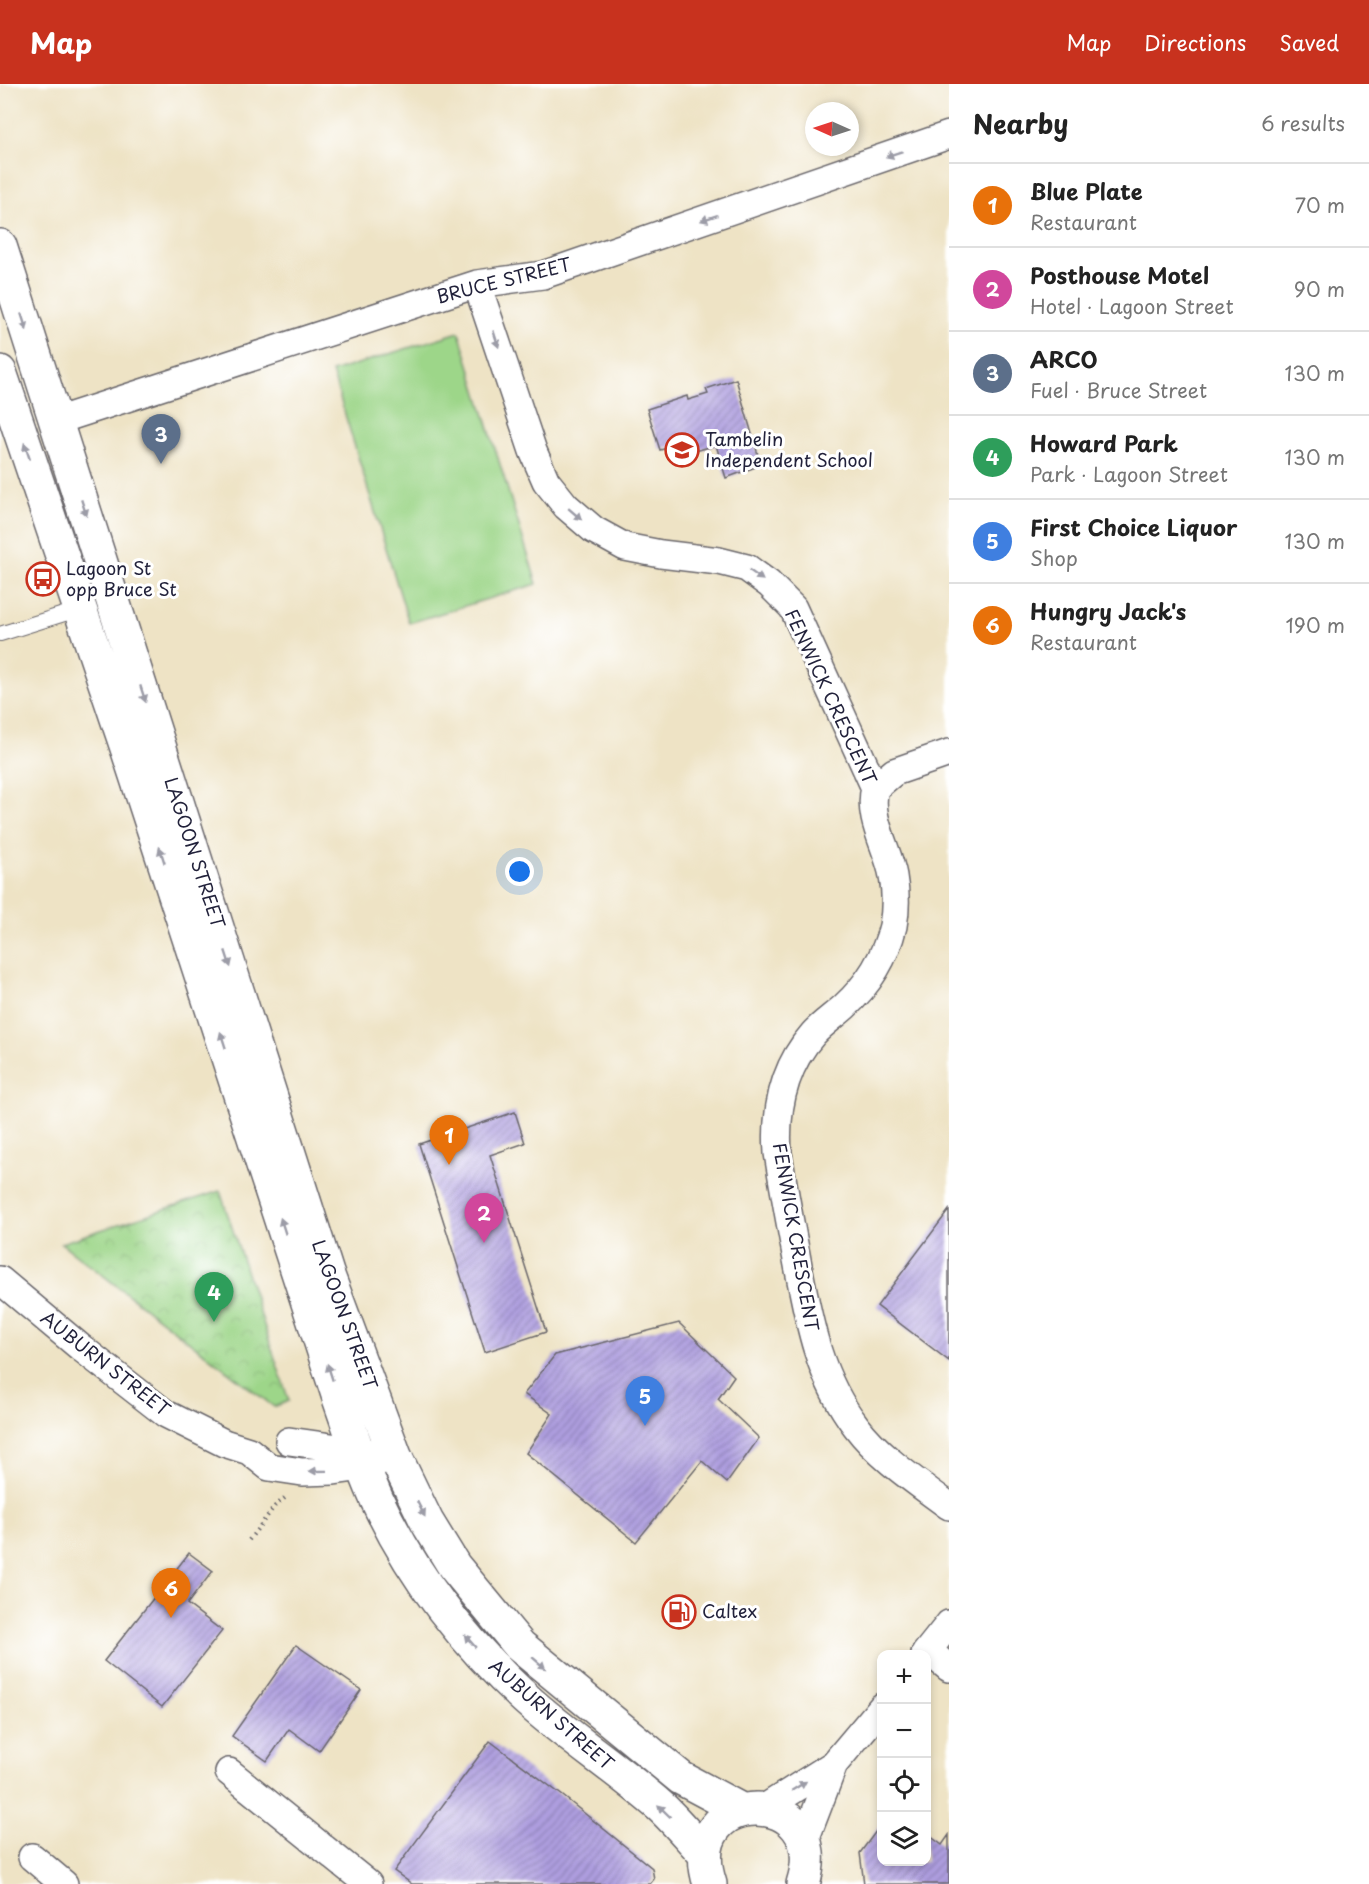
<!DOCTYPE html>
<html lang="en">
<head>
<meta charset="utf-8">
<style>
  body { margin:0; font-family:"Playpen Sans",sans-serif; background:#f6f6f6; color:#222 }
  .controls { position:absolute; right:18px; bottom:18px; display:grid; overflow:hidden; border-radius:12px; box-shadow:0 3px 9px #0003 }
  .controls button { width:54px; height:54px; display:grid; place-items:center; padding:0; border:0; border-bottom:2px solid #e0e0e0; background:#fff; color:#222; font:30px sans-serif }
  .compass { position:absolute; left:805px; top:18px; width:54px; height:54px; border-radius:50%; background:#fff; box-shadow:0 3px 9px #0003; rotate:273deg }
  .you { position:absolute; left:520px; top:788px; width:21px; height:21px; margin:-15px; border:4px solid #fff; border-radius:50%; background:#1a73e8; box-shadow:0 0 0 9px #1a73e833 }
  .badge { display:grid; place-items:center; width:39px; height:39px; border-radius:50%; background:#c8321e; color:#fff; font-size:20px; font-weight:700 }
  .pin { position:absolute; translate:-50% -50px; filter:drop-shadow(0 2px 3px #0008) }
  .pin::after { content:''; position:absolute; top:32px; width:21px; height:18px; background:inherit; clip-path:polygon(0 0,100% 0,50% 100%) }
  .list { margin:0; padding:0; list-style:none }
  h2 { display:flex; justify-content:space-between; align-items:center; height:78px; margin:0; padding:0 24px; font-size:26px }
  h2 small { font-size:20px; font-weight:400; color:#767676 }
  .list li { display:grid; grid-template-columns:39px 1fr auto; gap:18px; align-items:center; box-sizing:border-box; height:84px; padding:0 24px; border-top:2px solid #e0e0e0 }
  .list b { display:block; font-size:22px; white-space:nowrap }
  .list p { margin:0; font-size:20px; white-space:nowrap; color:#767676 }
  .list em { font-size:20px; font-style:normal; color:#767676 }
  .icon { flex:none; width:33px; height:33px; fill:none; stroke:currentColor; stroke-width:2; stroke-linecap:round; stroke-linejoin:round }
  .map { position:relative; flex:none; width:949px; height:1800px; overflow:hidden }
  header { display:flex; align-items:center; gap:36px; box-sizing:border-box; height:84px; padding:0 30px; background:#c8321e; color:#fff }
  header strong { font-size:28px }
  nav { display:flex; gap:33px; margin-inline-start:auto; font-size:21px }
  main { display:flex }
  aside { flex:1; background:#fff }
  .map>svg:first-child { display:block }
</style>
</head>
<body>
<header>
<strong>Map</strong>
<nav><a>Map</a><a>Directions</a><a>Saved</a></nav>
</header>
<main>
<div class="map">
<svg width="949" height="1800" viewBox="0 0 949 1800">
  <defs>
    <pattern id="park-crowns" width="20" height="18" patternUnits="userSpaceOnUse" patternTransform="scale(1.5)"><rect width="20" height="18" fill="#9dd689"/><path d="M2 6a3 3 0 1 1 6 0M12 15a3 3 0 1 1 6 0" fill="none" stroke="#87b777"/></pattern>
    <pattern id="building-hatch" width="6" height="6" patternUnits="userSpaceOnUse" patternTransform="scale(1.5)"><rect width="6" height="6" fill="#ae9edf"/><path d="M-1 1l2-2M0 6l6-6M5 7l2-2" fill="none" stroke="#8d80b6"/></pattern>
  </defs>
  <rect width="100%" height="100%" fill="#fff"/>
  <filter id="ink" filterUnits="userSpaceOnUse"><feTurbulence type="fractalNoise" baseFrequency=".0167" numOctaves="2"/><feDisplacementMap in="SourceGraphic" scale="12" xChannelSelector="R" yChannelSelector="G"/><feConvolveMatrix kernelMatrix="1 2 1 2 8 2 1 2 1" color-interpolation-filters="sRGB"/></filter>
  <filter id="wash" filterUnits="userSpaceOnUse"><feTurbulence type="fractalNoise" baseFrequency=".008" numOctaves="4" result="noise"/><feDisplacementMap in="SourceGraphic" scale="24" xChannelSelector="R" yChannelSelector="G"/><feGaussianBlur stdDeviation="1.35" result="paint"/><feColorMatrix in="noise" values="0 0 0 0 0 0 0 0 0 0 0 0 0 0 0 0 0 1.4 0 .05"/><feComposite in="paint" operator="in"/></filter>
  <g filter="url(#wash)">
    <rect width="100%" height="100%" fill="#eee3c5"/>
    <path fill="#9dd689" stroke="#607c62" stroke-width="1.5" d="M459 248 537 500 409 539 332 288Z"/>
    <path fill="url(#park-crowns)" stroke="#607c62" stroke-width="1.5" d="M220 1107 289 1317 274 1323 61 1159Z"/>
    <g id="blocks">
      <path fill="url(#building-hatch)" d="M736 295 761 381 726 394 716 361 685 370 682 360 660 366 647 325 687 312 688 316 708 310 706 305Z
        M515 1028 525 1059 490 1071 546 1248 485 1268 419 1060Z
        M949 1126V1277L877 1222Z
        M679 1239 734 1292 718 1315 759 1354 727 1399 702 1377 636 1458 526 1369 552 1330 524 1310 555 1271Z
        M189 1469 213 1487 187 1520 222 1547 162 1623 104 1577Z
        M296 1561 361 1606 319 1667 289 1645 267 1677 232 1652Z
        M490 1657 563 1712 652 1784 654 1795 650 1800H412L394 1787Z
        M882 1739V1778H926V1749L942 1761 949 1751V1800H864L860 1769Z"/>
    </g>
  </g>
  <g filter="url(#ink)">
    <use href="#blocks" fill-opacity="0" stroke="#69666b" stroke-width="1.5"/>
    <g fill="none" stroke-linecap="round" stroke-linejoin="round">
      <defs>
        <path id="lane" d="M0 550 80 525"/>
        <path id="street" d="M477 200 533 367 546 397 566 422 594 446 625 463 661 470 719 477 747 484 769 500 793 524 875 704C867 734 888 764 893 792 896 809 896 826 893 842 885 875 868 901 844 923 834 932 822 940 813 950 783 984 775 1025 778 1069 784 1107 791 1144 798 1181 809 1239 819 1294 856 1342 880 1374 917 1398 949 1422
          M56 337 477 200 543 191 949 51
          M875 704 894 688 949 669
          M0 1196 80 1263 166 1330 224 1359 249 1367 269 1383 302 1388 334 1387 363 1383 383 1376
          M289 1357 374 1369
          M928 1567 949 1584
          M925 1570 949 1540
          M229 1688 368 1800
          M763 1725 834 1680
          M805 1756 834 1680 882 1623
          M32 1773 64 1800"/>
        <path id="primary" d="M0 162 327 1189 395 1372 427 1438 454 1482 520 1562 681 1694 741 1726
          M0 288 128 667 339 1314C351 1348 362 1383 377 1416 412 1491 465 1559 526 1615 569 1654 618 1685 661 1723 676 1737 690 1754 704 1769
          M710 1800C677 1700 835 1700 803 1800"/>
      </defs>
      <use href="#lane" stroke="#69666b" stroke-width="16"/>
      <use href="#street" stroke="#69666b" stroke-width="30"/>
      <use href="#primary" stroke="#69666b" stroke-width="36"/>
      <path stroke="#69666b" stroke-width="4" stroke-dasharray="1.5 4.5" stroke-linecap="butt" d="M249 1456 275 1422 285 1414"/>
      <use href="#lane" stroke="#fff" stroke-width="14"/>
      <use href="#street" stroke="#fff" stroke-width="27"/>
      <use href="#primary" stroke="#fff" stroke-width="33"/>
    </g>
    <defs><path id="oneway-solid" d="M-6-.8H1V-3.2L6.5 0L1 3.2V.8H-6Z" transform="scale(1.5)"/></defs>
    <g fill="#9c9ca7">
      <use href="#oneway-solid" transform="translate(894 70) rotate(161)"/>
      <use href="#oneway-solid" transform="translate(709 134) rotate(161)"/>
      <use href="#oneway-solid" transform="translate(24 238) rotate(72)"/>
      <use href="#oneway-solid" transform="translate(496 255) rotate(72)"/>
      <use href="#oneway-solid" transform="translate(27 367) rotate(-109)"/>
      <use href="#oneway-solid" transform="translate(84 424) rotate(72)"/>
      <use href="#oneway-solid" transform="translate(575 430) rotate(41)"/>
      <use href="#oneway-solid" transform="translate(756 491) rotate(36)"/>
      <use href="#oneway-solid" transform="translate(143 610) rotate(72)"/>
      <use href="#oneway-solid" transform="translate(162 771) rotate(-108)"/>
      <use href="#oneway-solid" transform="translate(228 875) rotate(72)"/>
      <use href="#oneway-solid" transform="translate(223 956) rotate(-108)"/>
      <use href="#oneway-solid" transform="translate(283 1142) rotate(-108)"/>
      <use href="#oneway-solid" transform="translate(330 1288) rotate(-108)"/>
      <use href="#oneway-solid" transform="translate(318 1387) rotate(179)"/>
      <use href="#oneway-solid" transform="translate(421 1425) rotate(63)"/>
      <use href="#oneway-solid" transform="translate(470 1557) rotate(-131)"/>
      <use href="#oneway-solid" transform="translate(539 1579) rotate(41)"/>
      <use href="#oneway-solid" transform="translate(799 1702) rotate(-32)"/>
      <use href="#oneway-solid" transform="translate(664 1727) rotate(-136)"/>
    </g>
  </g>
  <defs>
    <symbol id="school-ring" viewBox="-11 -11 22 22"><circle r="9.5" fill="#fff" stroke="#c8321e" stroke-width="1.5"/><path d="M0-5L7-2L0 1L-7-2ZM-4 1L0 2.5L4 1V4Q0 6-4 4Z" fill="#c8321e"/></symbol>
    <symbol id="bus-ring" viewBox="-11 -11 22 22"><circle r="9.5" fill="#fff" stroke="#c8321e" stroke-width="1.5"/><path d="M-5-6H5V4H4V6H2V4H-2V6H-4V4H-5ZM-3.5-4V0h7V-4ZM-3.5 1.2v1.5H-2V1.2ZM2 1.2v1.5H3.5V1.2Z" fill="#c8321e"/></symbol>
    <symbol id="fuel-ring" viewBox="-11 -11 22 22"><circle r="9.5" fill="#fff" stroke="#c8321e" stroke-width="1.5"/><path d="M-5.5-6h7V0h2V4h1.3V-2.5L3-4.5l.8-.8L6-3V5H2.5V1h-1V6h-7ZM-4.2-4.7v3.2H.2V-4.7Z" fill="#c8321e"/></symbol>
  </defs>
  <g fill-rule="evenodd">
    <use href="#school-ring" x="663" y="347" width="38" height="38"/>
    <use href="#bus-ring" x="24" y="476" width="38" height="38"/>
    <use href="#fuel-ring" x="660" y="1509" width="38" height="38"/>
  </g>
  <g text-anchor="middle" stroke-width="6" stroke-linejoin="round" paint-order="stroke">
    <g font-size="18" fill="#22223b" stroke="#fff">
      <text transform="translate(504 197) rotate(-14)" y="6">BRUCE STREET</text>
      <text transform="translate(830 613) rotate(65)" y="6">FENWICK CRESCENT</text>
      <text transform="translate(194 769) rotate(72)" y="6">LAGOON STREET</text>
      <text transform="translate(795 1153) rotate(80)" y="6">FENWICK CRESCENT</text>
      <text transform="translate(344 1231) rotate(70)" y="6">LAGOON STREET</text>
      <text transform="translate(105 1280) rotate(38)" y="6">AUBURN STREET</text>
      <text transform="translate(551 1631) rotate(41)" y="6">AUBURN STREET</text>
    </g>
    <g font-size="18" fill="#22223b" stroke="#fff" text-anchor="start">
      <text x="705" y="362">Tambelin<tspan x="705" dy="21">Independent School</tspan></text>
      <text x="66" y="491">Lagoon St<tspan x="66" dy="21">opp Bruce St</tspan></text>
      <text x="702" y="1534">Caltex</text>
    </g>
  </g>
</svg>
<div class="controls">
<button>+</button>
<button>−</button>
<button><svg class="icon" aria-label="locate" viewBox="0 0 24 24"><circle cx="12" cy="12" r="6"/><path d="M12 2v4M12 18v4M2 12h4M18 12h4"/></svg></button>
<button><svg class="icon" aria-label="layers" viewBox="0 0 24 24"><path d="M12 4l9 5-9 5-9-5zM3 14l9 5 9-5"/></svg></button>
</div>
<svg class="compass" viewBox="-18 -18 36 36"><path d="M0-13l5 13h-10z" fill="#e53935"/><path d="M0 13l5-13h-10z" fill="#767676"/></svg>
<div class="you"></div>
<div class="pin badge" style="left:449px;top:1081px;background:#e8710a">1</div>
<div class="pin badge" style="left:484px;top:1159px;background:#d1479c">2</div>
<div class="pin badge" style="left:161px;top:380px;background:#5c6f8a">3</div>
<div class="pin badge" style="left:214px;top:1238px;background:#2e9e5b">4</div>
<div class="pin badge" style="left:645px;top:1342px;background:#3f7fe0">5</div>
<div class="pin badge" style="left:171px;top:1534px;background:#e8710a">6</div>
</div>
<aside>
<h2>Nearby<small>6 results</small></h2>
<ul class="list">
<li><span class="badge" style="background:#e8710a">1</span><div><b>Blue Plate</b><p>Restaurant</p></div><em>70 m</em></li>
<li><span class="badge" style="background:#d1479c">2</span><div><b>Posthouse Motel</b><p>Hotel · Lagoon Street</p></div><em>90 m</em></li>
<li><span class="badge" style="background:#5c6f8a">3</span><div><b>ARCO</b><p>Fuel · Bruce Street</p></div><em>130 m</em></li>
<li><span class="badge" style="background:#2e9e5b">4</span><div><b>Howard Park</b><p>Park · Lagoon Street</p></div><em>130 m</em></li>
<li><span class="badge" style="background:#3f7fe0">5</span><div><b>First Choice Liquor</b><p>Shop</p></div><em>130 m</em></li>
<li><span class="badge" style="background:#e8710a">6</span><div><b>Hungry Jack's</b><p>Restaurant</p></div><em>190 m</em></li>
</ul>
</aside>
</main>
</body>
</html>
